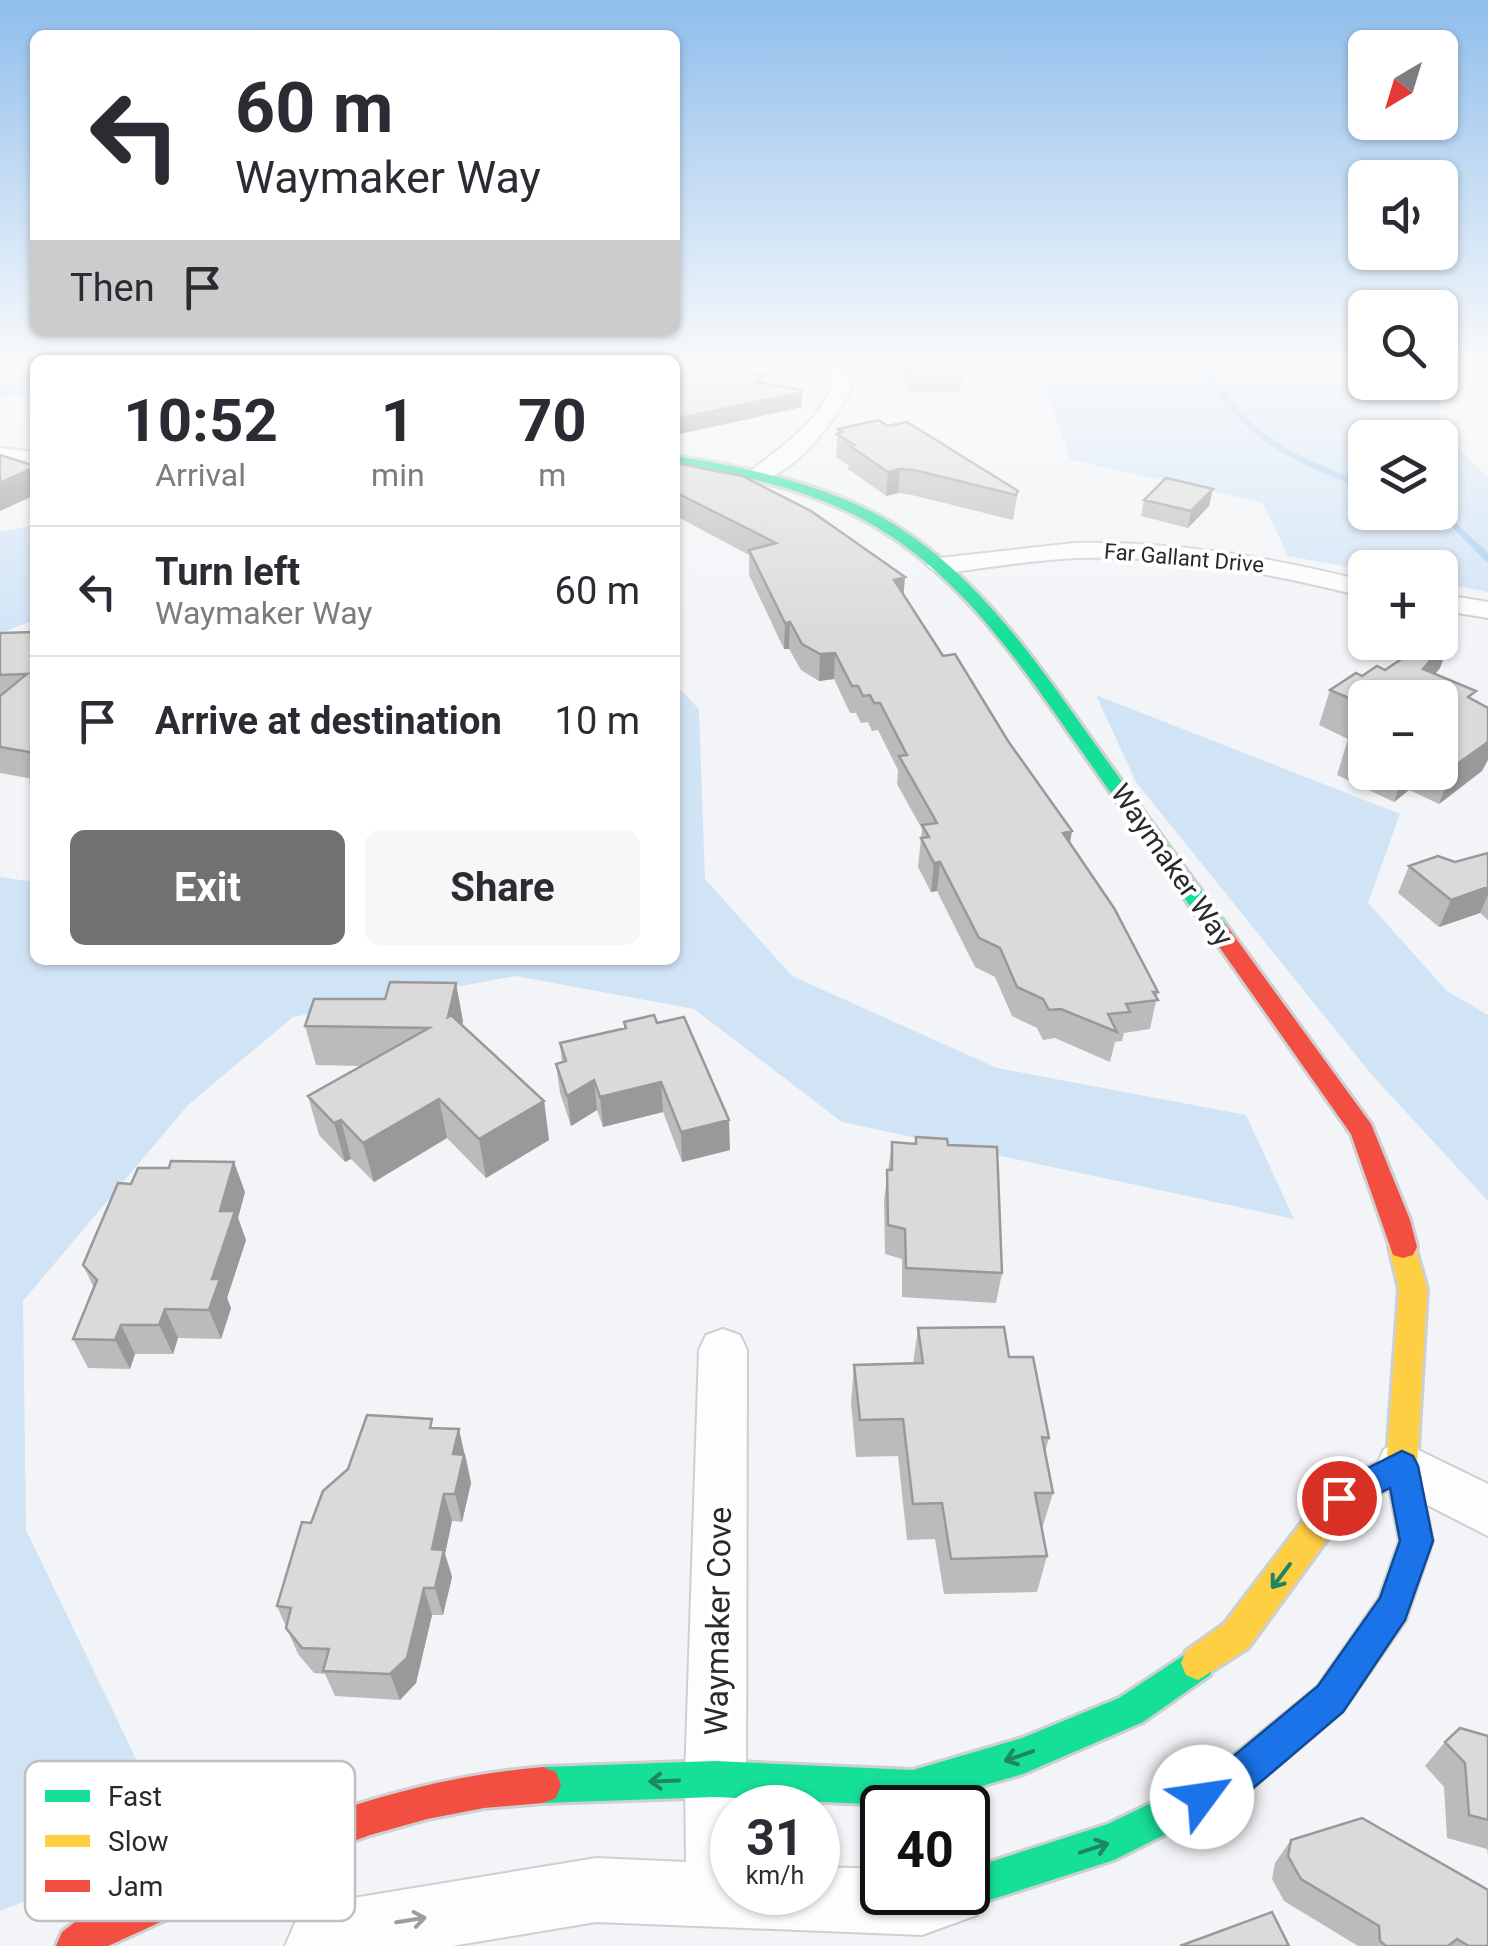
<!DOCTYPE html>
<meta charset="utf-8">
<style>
body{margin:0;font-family:Roboto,sans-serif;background:#f7f7f7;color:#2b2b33;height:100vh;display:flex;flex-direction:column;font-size:38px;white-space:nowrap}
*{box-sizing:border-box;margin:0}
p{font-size:32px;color:#7c7c81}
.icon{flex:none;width:55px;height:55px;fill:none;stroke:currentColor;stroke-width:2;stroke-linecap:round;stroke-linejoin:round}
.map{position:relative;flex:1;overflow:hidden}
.drawer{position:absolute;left:30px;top:355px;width:650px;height:610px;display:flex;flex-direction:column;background:#fff;border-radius:15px;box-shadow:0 2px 8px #0004}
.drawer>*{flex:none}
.hud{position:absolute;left:30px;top:30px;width:650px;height:305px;border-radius:15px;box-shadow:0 2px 8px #0004;background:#fff;color:#2b2b33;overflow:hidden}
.needle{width:65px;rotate:218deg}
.fabs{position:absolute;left:1348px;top:30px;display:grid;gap:20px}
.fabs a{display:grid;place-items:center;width:110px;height:110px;border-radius:15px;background:#fff;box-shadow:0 2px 8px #0004;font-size:50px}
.speed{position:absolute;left:710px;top:1785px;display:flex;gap:20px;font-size:50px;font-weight:700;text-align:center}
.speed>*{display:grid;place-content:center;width:130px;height:130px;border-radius:50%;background:#fff;box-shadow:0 2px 8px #0004;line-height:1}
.speed small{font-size:25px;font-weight:400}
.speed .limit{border:5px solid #111;border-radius:15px;background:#fff;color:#111}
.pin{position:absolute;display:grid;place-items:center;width:85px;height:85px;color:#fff;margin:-42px;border:5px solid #fff;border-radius:50%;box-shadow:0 2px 10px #0007}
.me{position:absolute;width:110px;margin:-55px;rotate:59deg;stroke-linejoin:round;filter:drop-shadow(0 0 8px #0008)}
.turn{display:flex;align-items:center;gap:35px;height:210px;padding:0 40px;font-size:45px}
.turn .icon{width:130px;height:130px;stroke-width:2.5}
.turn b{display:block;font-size:70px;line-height:85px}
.then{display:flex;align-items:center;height:95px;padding:0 40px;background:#0003;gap:20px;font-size:38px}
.eta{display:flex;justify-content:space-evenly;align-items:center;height:170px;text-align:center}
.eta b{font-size:60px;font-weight:700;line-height:70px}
.cta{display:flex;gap:20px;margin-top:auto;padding:20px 40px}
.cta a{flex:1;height:115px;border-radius:15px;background:#6f7172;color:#fff;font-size:40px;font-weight:700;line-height:115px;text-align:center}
.cta a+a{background:#f7f7f7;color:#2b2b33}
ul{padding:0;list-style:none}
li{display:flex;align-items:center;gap:30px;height:130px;padding:0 40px;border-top:2px solid #e1e1e2}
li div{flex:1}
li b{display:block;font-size:38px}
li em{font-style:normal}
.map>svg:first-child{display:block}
.green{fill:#d1e4f6;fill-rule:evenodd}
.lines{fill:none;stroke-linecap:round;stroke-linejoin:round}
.stream-far1{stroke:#aacef1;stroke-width:6}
.stream{stroke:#aacef1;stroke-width:8}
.street-casing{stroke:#cecfd1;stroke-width:4}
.fast-casing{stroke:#cecfd1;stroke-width:6}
.slow-casing{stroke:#cecfd1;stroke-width:6}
.jam-casing{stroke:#cecfd1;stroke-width:6}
.street{fill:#fdfdfe;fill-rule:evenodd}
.fast{fill:#16e098;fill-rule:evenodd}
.slow{fill:#ffcf43;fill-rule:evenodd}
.jam{fill:#f24e42;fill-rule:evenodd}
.wall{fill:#bbb;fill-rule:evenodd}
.shaded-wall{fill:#999}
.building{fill:#dadada;stroke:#999;stroke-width:2.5}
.oneway{stroke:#208562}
.oneway2{stroke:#9e9e9f}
.route{fill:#1a73e8;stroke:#114b97;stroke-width:2.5}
.labels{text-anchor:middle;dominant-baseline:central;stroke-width:8;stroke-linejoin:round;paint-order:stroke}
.far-street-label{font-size:22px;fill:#292a2b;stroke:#fff}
.street-label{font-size:28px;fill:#292a2b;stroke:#fff}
.near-street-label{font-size:32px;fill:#292a2b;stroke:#fff}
.key{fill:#fff;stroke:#bfbfbf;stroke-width:2.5}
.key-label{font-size:28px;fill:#292a2b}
</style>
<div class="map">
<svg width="1488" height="1946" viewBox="0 0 1488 1946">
<rect width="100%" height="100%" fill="#f2f4f7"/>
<path class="green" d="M0 364H35V393L0 397Z
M1037 364H1365V382H1440V364V431L1488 478V592L1440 583V568L1365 570 1288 556 1263 503 1071 460ZM1365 438H1440V512H1365Z
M35 525V620L0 633V532Z
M675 684 699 709 705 879 792 976 997 1068 1246 1115 1294 1219 842 1122 694 1009 516 976 293 1017 188 1105 23 1301 26 1530 176 1842 0 1911V877L35 882V960H675Z
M1096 695 1400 814 1368 903 1447 991 1488 1015V1201L1371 1074 1136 782Z"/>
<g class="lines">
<path class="stream-far1" d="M1196 364C1213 377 1222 396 1236 412 1270 449 1318 469 1365 486
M1440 511 1482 552"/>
<path class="stream" d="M1479 549 1488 558"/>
<defs>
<path id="street" d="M817 364H838L854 382C844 411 787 487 753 479L749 474 753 469C785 444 819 422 833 383Z
M0 448 35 452V466L0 462Z
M1074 543C1173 541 1269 557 1365 581V597C1270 573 1175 555 1077 558 1031 560 986 568 940 574L927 566 940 558Z
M1440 594 1488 602V618L1440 610Z
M723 1329 740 1335 747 1350 746 1808H732V1892H818V1867L882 1869V1892H968V1866L977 1869 986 1892 977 1915 922 1935 596 1922 452 1946H285L295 1923 347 1899 596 1858 686 1862 685 1779 699 1350 706 1335Z
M1402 1442 1488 1484V1536L1384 1483 1376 1466 1384 1449Z"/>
<path id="fast" d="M675 456C743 467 811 481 872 512 971 563 1034 659 1097 747 1140 807 1183 866 1227 926L1230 931 1227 936H1211C1169 876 1127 816 1085 756 1023 668 961 572 864 520 805 488 740 475 675 464Z
M1198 1646 1210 1651 1215 1663 1210 1675 1143 1722 1023 1774 913 1806 715 1797 543 1803 530 1798 525 1785 530 1772 543 1767 715 1761 913 1770 1022 1738 1119 1698Z
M1229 1765 1242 1770 1247 1783 1242 1796 1114 1860 968 1907 954 1902 951 1892H968V1869L1108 1824Z"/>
<path id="slow" d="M1403 1236 1413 1239 1427 1289 1417 1466 1432 1541 1405 1620 1342 1711 1242 1796 1229 1801 1216 1796 1211 1783 1216 1770 1318 1687 1380 1598 1400 1541 1390 1488 1350 1508 1248 1648 1198 1680 1186 1675 1181 1663 1186 1651 1224 1624 1328 1488 1387 1458 1399 1289 1389 1247 1393 1239Z"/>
<path id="jam" d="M1219 924 1227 926 1371 1124 1410 1220 1417 1247 1413 1255 1403 1258 1393 1255 1351 1134 1208 931Z
M543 1767 556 1772 561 1785 556 1798 543 1803 484 1808 427 1819 370 1835 268 1873 108 1946H56L62 1932 83 1916C237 1848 373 1781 543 1767Z"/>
</defs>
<use href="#street" class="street-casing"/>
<use href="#fast" class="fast-casing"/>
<use href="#slow" class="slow-casing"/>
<use href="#jam" class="jam-casing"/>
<use href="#street" class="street"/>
<use href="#fast" class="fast"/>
<use href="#slow" class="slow"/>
<use href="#jam" class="jam"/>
</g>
<path class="wall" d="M675 364H745L735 370 765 384 802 407 675 435V382L692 368Z
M893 364H953L962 376 960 391 911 392Z
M887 426 1018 491 1013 520 912 495 898 493 886 496 848 469 849 466 836 457 838 429Z
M675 463 904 596 1070 843 1158 992 1150 1029 1124 1033 1122 1041 1115 1042 1110 1062 1055 1038 1043 1040 1037 1028 1012 1016 995 977 975 967 937 891 931 892 918 867 922 829 897 784 898 770 878 730 872 731 868 722 861 723 856 713H850L834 679 819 681 801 670 789 649H784L749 575V555L676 516 675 517Z
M1144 500 1209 506 1188 528 1141 516Z
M35 632V796L29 781 33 779 0 773V633Z
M1440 668 1435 674 1473 700 1486 761 1482 771 1439 804 1409 790 1394 802 1337 775 1348 739 1319 725 1330 690 1362 676 1385 670ZM1365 698H1440V772H1365Z
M1488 853V920L1480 913 1439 927 1398 893 1409 866 1455 862Z
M463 1021 462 1025 544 1101 549 1140 486 1178 447 1138 374 1182 351 1159 345 1162 319 1135 308 1096 362 1066 316 1065 305 1026Z
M624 1022 657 1023 730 1150 682 1162 663 1112 603 1127 597 1110 571 1126 560 1093 556 1064 562 1062 560 1043 624 1028Z
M892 1142 948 1145 1002 1273 996 1303 902 1297V1259L885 1254 884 1200Z
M245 1192 238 1218 246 1240 227 1298 231 1308 221 1339 178 1338 173 1354H135L130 1369 88 1368 73 1339 94 1288 83 1265Z
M918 1328 1009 1357 1049 1438 1045 1452 1053 1493 1042 1529 1047 1556 1037 1592 944 1594 935 1539 907 1540 898 1456 856 1457 851 1403 854 1365 913 1364Z
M434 1428 466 1457 471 1483 462 1522 452 1521 445 1554 452 1577 443 1615H432L416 1683 400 1700 335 1696 325 1674 314 1673 298 1654 277 1606 311 1523Z
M1488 1736V1855L1487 1849 1447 1838 1444 1787 1425 1766 1445 1742Z
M1291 1840 1488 1946H1358L1284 1901 1272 1879 1275 1863Z"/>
<path class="shaded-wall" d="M726 364H745L726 375Z
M802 392V407L675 435V419Z
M35 467V495L0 511V483Z
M900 469 898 493 886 496 888 472Z
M1213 489 1209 506 1188 528 1191 511Z
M905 577 903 603 894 580Z
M790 622 789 649H784L785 623Z
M1453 634 1440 668 1416 698 1423 669Z
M835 653 834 679 819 681 820 654Z
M1488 740V760L1482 771 1439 804 1453 767Z
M1404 772H1416L1409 790 1394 802Z
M1072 831 1067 860 1063 833Z
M940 862 937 891 931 892 934 863Z
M1488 887V895L1480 913 1439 927 1451 900Z
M456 983 463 1021 456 1056 448 1017Z
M594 1080 597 1110 571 1126 567 1096Z
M661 1082 663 1112 603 1127 600 1097Z
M439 1099 447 1138 374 1182 363 1143Z
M544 1101 549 1140 486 1178 479 1139Z
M341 1120 351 1159 345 1162 334 1123Z
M729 1120 730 1150 682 1162 681 1132Z
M234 1162 245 1192 238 1218 246 1240 227 1298 231 1308 221 1339 209 1310 220 1211Z
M165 1309 178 1338 173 1354 159 1325Z
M121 1325 135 1354 130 1369 115 1340Z
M459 1429 471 1483 462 1522 455 1494 453 1454Z
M444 1494 452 1521 445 1554 452 1577 443 1615 435 1588 432 1549Z
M424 1588 432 1615 416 1683 400 1700 390 1674Z"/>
<path class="building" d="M698 364 765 375 756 382 802 390V392L675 419V382Z
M903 364H953L962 376 913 377Z
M879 420 887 426 907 422 1018 491 1016 495 914 470 900 469 888 472 850 446 854 445 837 434 842 432 838 429Z
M0 455 35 466V467L0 483Z
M675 463 742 476 811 511 905 577 894 580 943 656 955 654 1008 741 1072 831 1063 833 1114 908 1158 992H1153L1158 1000 1126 1004 1130 1012 1108 1014 1117 1032 1061 1009 1049 1010 1043 999 1017 987 1000 948 979 938 940 862 934 863 921 838 929 837 922 825 937 823 899 756 907 755 880 703H874L870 695 863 696 858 686H852L835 653 820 654 802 644 790 622 785 623 749 550 776 543 675 492Z
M1166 478 1213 489 1191 511 1144 500Z
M1448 629 1453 634 1423 669 1476 691 1468 697 1488 708V742L1453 767 1440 761V698H1365V705L1330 690 1356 673 1362 676 1377 666 1385 670 1427 642H1440V634Z
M35 632V753L0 747V696L27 674 0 675V633Z
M1365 728V746L1349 738Z
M1488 853V887L1451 900 1409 866 1438 856 1455 862Z
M390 982 456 983 448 1017 451 1015 544 1101 479 1139 439 1099 363 1143 341 1120 334 1123 308 1096 429 1028 305 1026 314 999H385Z
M654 1015 657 1023 684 1017 729 1120 681 1132 661 1082 600 1097 594 1080 567 1096 556 1064 566 1061 560 1043 626 1028 624 1022Z
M916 1137 947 1139 948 1145 997 1147 1002 1273 906 1268 905 1229 888 1225 887 1170H892V1142L916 1144Z
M171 1161 234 1162 220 1211H235L212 1279H220L209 1310 165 1309 159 1325H121L115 1340 73 1339 97 1280 83 1265 118 1183 131 1184 138 1168H169Z
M1004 1327 1009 1357H1033L1049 1438 1042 1437 1053 1493H1035L1047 1556 951 1559 942 1503 913 1504 903 1419 860 1420 854 1365 923 1363 918 1328Z
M367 1415 432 1419 430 1428 459 1429 453 1454 464 1455 455 1494H444L432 1549 444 1550 435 1588H424L407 1658 390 1674 323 1671 329 1649 302 1648 286 1628 291 1608 277 1606 302 1522 311 1523 323 1491 348 1469Z
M1460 1728 1488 1736V1820L1469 1815 1465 1763 1445 1742Z
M1362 1818 1488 1890V1946H1469L1457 1939 1448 1946H1386L1380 1941 1379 1926 1301 1879 1288 1856 1291 1840Z
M1272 1912 1289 1946H1180Z"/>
<defs><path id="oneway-shaft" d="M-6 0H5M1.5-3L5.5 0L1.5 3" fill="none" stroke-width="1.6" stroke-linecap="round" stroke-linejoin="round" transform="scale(2.5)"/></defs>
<g class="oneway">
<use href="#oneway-shaft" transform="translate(1281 1576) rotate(127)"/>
<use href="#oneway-shaft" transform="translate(1019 1756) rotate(161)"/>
<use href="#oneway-shaft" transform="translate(664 1781) rotate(178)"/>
<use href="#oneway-shaft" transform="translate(1094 1848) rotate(-18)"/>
</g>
<use class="oneway2" href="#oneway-shaft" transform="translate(411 1920) rotate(-9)"/>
<linearGradient id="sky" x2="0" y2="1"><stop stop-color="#8fbeec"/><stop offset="0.57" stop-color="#f9fafb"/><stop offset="1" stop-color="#f9fafb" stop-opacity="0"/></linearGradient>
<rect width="1488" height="636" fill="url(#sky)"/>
<path class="route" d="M1402 1451 1413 1456 1418 1466 1433 1541 1405 1620 1343 1712 1245 1795 1202 1815 1189 1810 1183 1797 1189 1784 1218 1769 1318 1686 1380 1598 1400 1541 1390 1488 1339 1513 1328 1509 1323 1498 1328 1488Z"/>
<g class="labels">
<g class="far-street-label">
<text transform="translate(1184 558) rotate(5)">Far Gallant Drive</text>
</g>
<g class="street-label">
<text transform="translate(1172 865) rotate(55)">Waymaker Way</text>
</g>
<g class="near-street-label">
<text transform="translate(718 1621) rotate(-89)">Waymaker Cove</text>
</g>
</g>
<rect x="25" y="1761" width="330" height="160" rx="15" class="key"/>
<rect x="45" y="1790" width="45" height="12" fill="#16e098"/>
<rect x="45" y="1835" width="45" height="12" fill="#ffcf43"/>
<rect x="45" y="1880" width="45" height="12" fill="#f24e42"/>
<g class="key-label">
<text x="108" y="1806">Fast</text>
<text x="108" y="1851">Slow</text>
<text x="108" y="1896">Jam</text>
</g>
</svg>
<div class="fabs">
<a><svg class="needle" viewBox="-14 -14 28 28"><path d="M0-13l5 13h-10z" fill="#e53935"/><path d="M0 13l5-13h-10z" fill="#7c7c81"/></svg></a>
<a><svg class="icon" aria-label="sound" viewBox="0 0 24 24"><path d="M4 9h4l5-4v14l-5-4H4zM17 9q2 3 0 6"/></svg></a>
<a><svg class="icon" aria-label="search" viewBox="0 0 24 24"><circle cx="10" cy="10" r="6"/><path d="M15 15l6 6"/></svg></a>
<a><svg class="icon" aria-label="layers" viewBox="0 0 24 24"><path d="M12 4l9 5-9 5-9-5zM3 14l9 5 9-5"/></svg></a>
<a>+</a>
<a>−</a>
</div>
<div class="speed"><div>31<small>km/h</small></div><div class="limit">40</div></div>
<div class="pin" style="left:1339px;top:1498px;background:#d93025"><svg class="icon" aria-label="arrive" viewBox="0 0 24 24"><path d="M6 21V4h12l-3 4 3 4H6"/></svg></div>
<svg class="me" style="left:1202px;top:1797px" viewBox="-20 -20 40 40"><circle r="19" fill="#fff"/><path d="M0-13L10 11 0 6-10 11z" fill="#1a73e8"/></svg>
<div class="hud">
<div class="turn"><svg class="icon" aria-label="left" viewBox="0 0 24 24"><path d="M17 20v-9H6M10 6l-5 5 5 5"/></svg><div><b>60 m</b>Waymaker Way</div></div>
<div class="then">Then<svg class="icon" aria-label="arrive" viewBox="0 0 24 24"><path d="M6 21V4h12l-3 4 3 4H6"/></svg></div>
</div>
<section class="drawer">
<div class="eta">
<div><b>10:52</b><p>Arrival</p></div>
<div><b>1</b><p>min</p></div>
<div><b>70</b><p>m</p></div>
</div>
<ul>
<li><svg class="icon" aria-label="left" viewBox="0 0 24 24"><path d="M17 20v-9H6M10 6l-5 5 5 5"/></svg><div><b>Turn left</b><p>Waymaker Way</p></div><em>60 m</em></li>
<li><svg class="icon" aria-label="arrive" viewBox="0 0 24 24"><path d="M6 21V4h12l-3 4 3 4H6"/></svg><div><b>Arrive at destination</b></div><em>10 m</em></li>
</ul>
<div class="cta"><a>Exit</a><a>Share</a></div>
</section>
</div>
